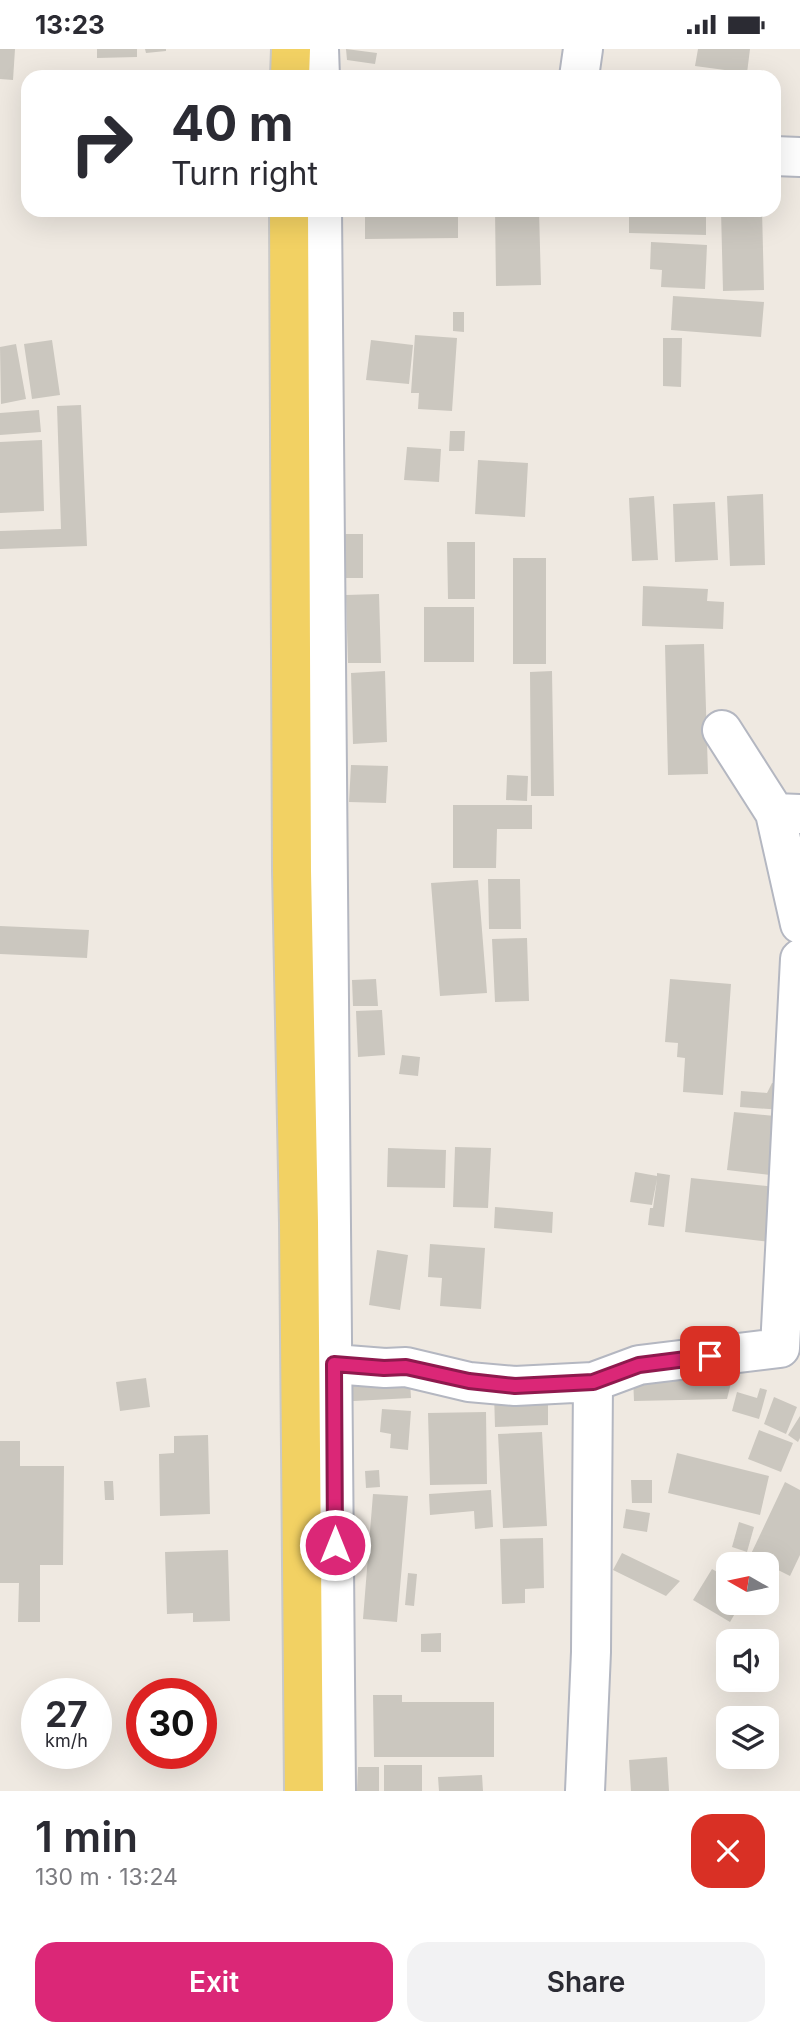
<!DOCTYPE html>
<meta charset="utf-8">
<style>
body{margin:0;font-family:Inter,sans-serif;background:#f2f2f3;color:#2b2b33;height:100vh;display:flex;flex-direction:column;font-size:26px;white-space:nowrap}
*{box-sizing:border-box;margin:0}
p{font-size:23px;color:#7c7c81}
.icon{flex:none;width:38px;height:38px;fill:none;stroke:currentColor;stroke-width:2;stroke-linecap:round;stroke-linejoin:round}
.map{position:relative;height:1742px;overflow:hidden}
.panel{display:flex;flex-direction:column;background:#fff;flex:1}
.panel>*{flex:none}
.hud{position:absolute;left:21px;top:21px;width:760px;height:147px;border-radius:21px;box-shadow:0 7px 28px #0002;background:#fff;color:#2b2b33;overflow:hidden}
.needle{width:46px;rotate:279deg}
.tools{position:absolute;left:716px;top:1503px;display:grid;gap:14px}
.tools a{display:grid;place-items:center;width:63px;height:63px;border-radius:14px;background:#fff;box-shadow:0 7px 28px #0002;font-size:35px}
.speed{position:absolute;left:21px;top:1629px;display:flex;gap:14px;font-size:35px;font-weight:700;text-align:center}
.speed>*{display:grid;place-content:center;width:91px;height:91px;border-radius:50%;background:#fff;box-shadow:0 7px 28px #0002;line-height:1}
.speed small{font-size:18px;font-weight:400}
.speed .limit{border:10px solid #d22;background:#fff;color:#111}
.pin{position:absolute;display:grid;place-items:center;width:60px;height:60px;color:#fff;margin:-30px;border-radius:14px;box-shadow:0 4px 10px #0006}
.me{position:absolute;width:77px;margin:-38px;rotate:0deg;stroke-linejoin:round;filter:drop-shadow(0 0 5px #0008)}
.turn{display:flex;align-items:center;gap:24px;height:147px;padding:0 35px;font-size:32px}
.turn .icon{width:91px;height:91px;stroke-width:2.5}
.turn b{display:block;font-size:49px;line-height:60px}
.round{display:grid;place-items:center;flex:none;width:74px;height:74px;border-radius:21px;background:#f2f2f3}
.summary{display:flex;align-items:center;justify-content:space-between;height:119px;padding:0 35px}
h1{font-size:42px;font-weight:600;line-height:52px}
.action{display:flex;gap:14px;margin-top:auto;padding:14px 35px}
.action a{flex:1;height:80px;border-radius:21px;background:#db2777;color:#fff;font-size:28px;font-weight:600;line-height:80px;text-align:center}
.action a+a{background:#f2f2f3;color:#2b2b33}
.status{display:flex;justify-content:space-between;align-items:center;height:49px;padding:0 35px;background:#fff;direction:ltr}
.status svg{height:19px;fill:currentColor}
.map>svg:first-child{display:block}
.building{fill:#cbc7bf}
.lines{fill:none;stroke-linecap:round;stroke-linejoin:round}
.minor-casing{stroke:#b4b7c1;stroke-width:42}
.major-casing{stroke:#c9c9c9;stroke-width:42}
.minor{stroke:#fff;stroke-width:38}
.major{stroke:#f2d163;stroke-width:38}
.route-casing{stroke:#8e194d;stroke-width:18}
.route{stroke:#db2777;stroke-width:12}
</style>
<div class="status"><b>13:23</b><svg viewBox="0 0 49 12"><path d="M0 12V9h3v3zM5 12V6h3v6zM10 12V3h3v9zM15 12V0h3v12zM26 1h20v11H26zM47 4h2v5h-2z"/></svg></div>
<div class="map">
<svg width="800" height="1742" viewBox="0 0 800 1742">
<rect width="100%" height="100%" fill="#efe9e1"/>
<path class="building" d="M0 0H15L13 31 0 30Z
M97 0H137V8L97 9Z
M145 0H166V2L146 4Z
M346 0 377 4 375 15 347 11Z
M698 0H750L747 24 695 17Z
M541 23 555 25 554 28H540Z
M365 161H458V189L365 190Z
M495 161H539L541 236 496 237Z
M629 161H706V186L629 184Z
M721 161H762L764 241 723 242Z
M651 193 707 196 705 240 661 238 662 221 650 220Z
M673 247 764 253 761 288 671 281Z
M453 263H464V283L453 282Z
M415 286 457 289 452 362 418 360 419 344H411Z
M663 289H682L681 338 663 337Z
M52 291 60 346 32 350 24 295Z
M371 291 413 296 409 335 366 331Z
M16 295 26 350 1 355 0 298Z
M81 356 87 497 0 500V482L61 480 57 357Z
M39 361 41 383 0 386V364Z
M450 382H465L464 402H449Z
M42 391 44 462 0 464V393Z
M407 398 441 400 439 433 404 431Z
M478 411 528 414 525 468 475 465Z
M763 445 765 516 730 517 727 447Z
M654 447 658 511 632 512 629 449Z
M715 453 718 511 675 513 673 455Z
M335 485H363V529H335Z
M447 493H475V550H448Z
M513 509H546V615H513Z
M643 537 708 540 707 552 724 553 723 580 642 577Z
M379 545 381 614H348L346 546Z
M424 558H474V613H424Z
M704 595 708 725 668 726 665 596Z
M385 622 387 693 353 695 351 624Z
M552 622 554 747H531L530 623Z
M351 716 388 717 386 754 349 753Z
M507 726 528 727 527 752 506 751Z
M453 756H532V780H497L496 819H453Z
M488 830H520L521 880H489Z
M478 831 487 944 440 947 431 834Z
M0 877 89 881 87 909 0 905Z
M527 889 529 952 495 953 492 890Z
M376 930 378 957H353L352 931Z
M670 930 731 935 723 1046 683 1043 685 1009 677 1008 678 994 665 993Z
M382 961 385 1006 358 1008 356 962Z
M402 1006 420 1008 418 1027 399 1025Z
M772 1034 786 1035 783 1061 740 1058 741 1042 767 1044Z
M734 1063 785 1068 778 1127 727 1121Z
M455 1098 491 1099 488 1159 453 1158Z
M388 1099 446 1101 445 1139 387 1138Z
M635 1123 657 1127V1124L670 1126 664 1178 648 1176 650 1159H653L657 1130 652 1156 630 1153Z
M691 1129 776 1138 771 1193 685 1183Z
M495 1158 553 1163 552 1184 494 1179Z
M430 1195 485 1199 481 1260 440 1257 442 1229 428 1228Z
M377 1201 408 1206 400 1261 369 1256Z
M733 1326 727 1350 634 1352 633 1328Z
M146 1329 150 1358 120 1362 116 1333Z
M410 1332 411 1349 335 1353 334 1336Z
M760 1339 767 1341 759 1370 732 1362 737 1343 757 1349Z
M548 1343V1376L495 1378 494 1344Z
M774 1348 797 1358 786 1385 764 1375Z
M382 1360 411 1362 408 1401 390 1399 391 1385 380 1383Z
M486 1363 487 1435 430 1436 428 1364Z
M800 1367V1389L798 1393 788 1386Z
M759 1381 793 1394 781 1423 748 1410Z
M542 1383 547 1477 503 1479 498 1385Z
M208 1386 210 1465 160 1467 159 1405 174 1404V1387Z
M0 1392H20V1417H64L63 1516H40V1573H18L19 1534H0Z
M677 1404 769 1427 760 1466 668 1444Z
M379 1421 380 1438 366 1439 365 1422Z
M631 1431H652V1454H632Z
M104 1432H113L114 1451H105Z
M785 1433 800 1441V1506L790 1527 750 1507Z
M491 1441 493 1478 475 1480 474 1462 430 1466 429 1445Z
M373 1445 408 1447 397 1573 363 1570Z
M626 1460 650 1464 647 1483 623 1479Z
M739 1473 754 1478 747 1503 732 1498Z
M543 1489 544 1539 525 1540V1554L502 1555 500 1490Z
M228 1501 230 1572 193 1573V1564L167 1565 165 1503Z
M622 1504 680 1532 666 1547 613 1521Z
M712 1520 728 1529V1554H741L730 1573 693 1551Z
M408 1524 417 1525 414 1557 405 1556Z
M441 1584V1603H421V1585Z
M373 1646H402V1653H494V1708H374Z
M667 1708 669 1742H631L629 1711Z
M384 1716H422V1742H384Z
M358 1718H379V1742H357Z
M482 1726 483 1742H439L438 1728Z"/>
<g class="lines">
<defs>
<path id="minor" d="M319 0 320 28
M579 28 583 0
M774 107 800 108
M322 161 336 1742
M722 681 775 764 800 765
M775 764 800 875
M334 1315 385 1319 406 1318 469 1333 515 1337 593 1333 639 1316 780 1299 800 910
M585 1742 591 1603 593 1333"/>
<path id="major" d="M290 28 291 0
M289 161 292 822 299 1174 304 1742"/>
</defs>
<use href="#minor" class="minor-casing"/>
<use href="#major" class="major-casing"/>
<use href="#minor" class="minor"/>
<use href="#major" class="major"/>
</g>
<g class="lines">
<defs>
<path id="route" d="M335 1496 334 1315 384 1319 406 1318 469 1332 515 1337 593 1333 639 1316 710 1307"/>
</defs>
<use href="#route" class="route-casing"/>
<use href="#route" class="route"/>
</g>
</svg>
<div class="tools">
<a><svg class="needle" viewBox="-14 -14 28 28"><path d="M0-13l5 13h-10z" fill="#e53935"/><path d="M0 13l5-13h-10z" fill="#7c7c81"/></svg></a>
<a><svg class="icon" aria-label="sound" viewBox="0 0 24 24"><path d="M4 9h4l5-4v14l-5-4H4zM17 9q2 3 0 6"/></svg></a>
<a><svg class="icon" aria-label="layers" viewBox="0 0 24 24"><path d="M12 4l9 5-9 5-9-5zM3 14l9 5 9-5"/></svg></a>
</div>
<div class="speed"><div>27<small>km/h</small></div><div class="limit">30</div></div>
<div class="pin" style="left:710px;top:1307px;background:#d93025"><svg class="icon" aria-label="arrive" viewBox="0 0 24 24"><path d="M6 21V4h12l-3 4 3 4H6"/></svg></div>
<svg class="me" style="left:335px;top:1496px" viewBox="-20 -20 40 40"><circle r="17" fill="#db2777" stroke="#fff" stroke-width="3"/><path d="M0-11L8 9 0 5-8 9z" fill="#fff"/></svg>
<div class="hud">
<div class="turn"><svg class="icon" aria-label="right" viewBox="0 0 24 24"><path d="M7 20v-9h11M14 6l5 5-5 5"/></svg><div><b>40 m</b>Turn right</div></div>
</div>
</div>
<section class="panel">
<div class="summary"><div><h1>1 min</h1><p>130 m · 13:24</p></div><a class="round" style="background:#d93025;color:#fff"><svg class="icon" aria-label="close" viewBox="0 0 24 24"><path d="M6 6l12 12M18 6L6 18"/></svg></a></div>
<div class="action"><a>Exit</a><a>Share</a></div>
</section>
